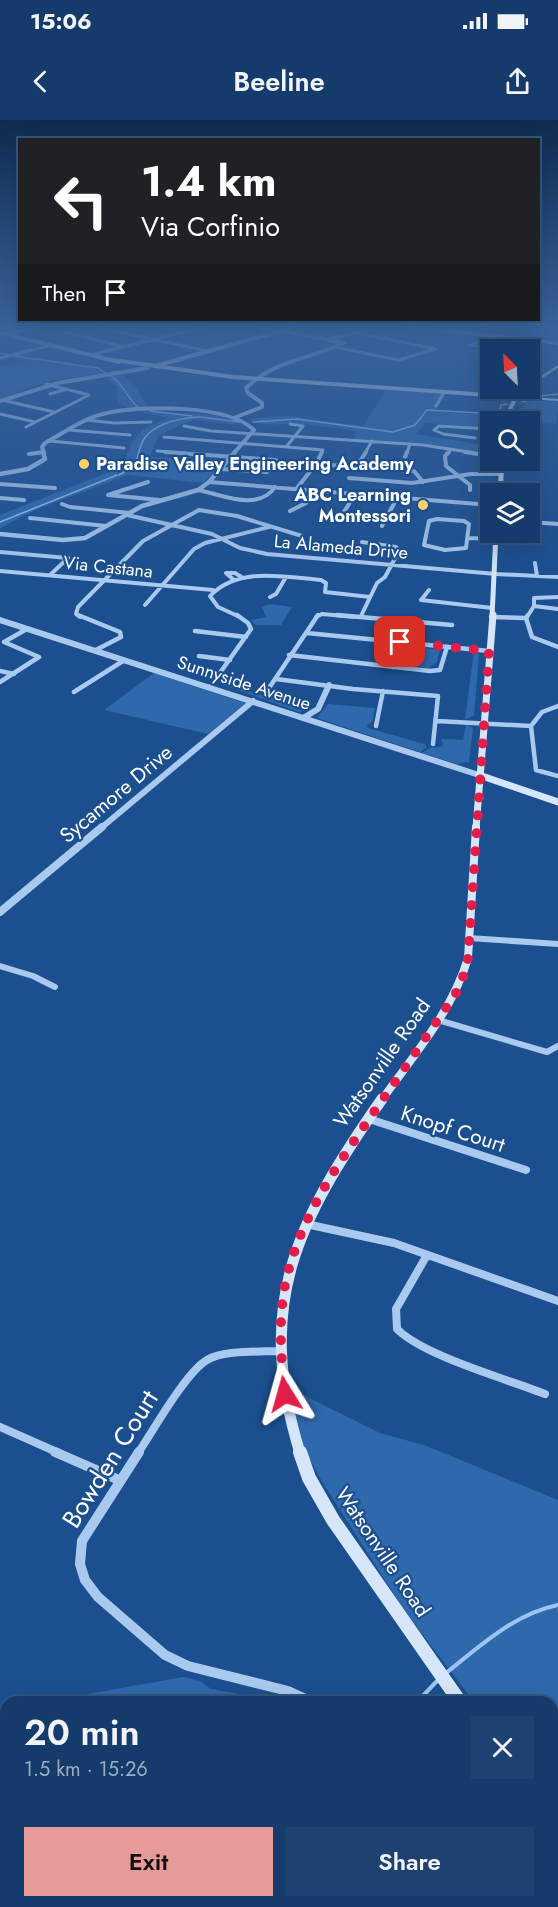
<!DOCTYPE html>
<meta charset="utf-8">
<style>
body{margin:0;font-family:Jost,sans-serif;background:#1d4271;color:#f1f3f6;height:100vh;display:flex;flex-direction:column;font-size:22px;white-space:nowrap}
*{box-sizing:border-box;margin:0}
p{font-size:20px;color:#9dadc1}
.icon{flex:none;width:33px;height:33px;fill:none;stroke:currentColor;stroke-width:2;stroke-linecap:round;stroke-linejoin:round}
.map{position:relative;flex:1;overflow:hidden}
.drawer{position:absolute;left:0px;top:1576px;width:558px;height:212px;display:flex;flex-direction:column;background:#143b6b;border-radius:18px 18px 0 0;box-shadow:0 6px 24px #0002,0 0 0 2px #33557e}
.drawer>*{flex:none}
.hud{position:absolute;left:18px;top:18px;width:522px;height:183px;border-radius:0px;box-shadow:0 6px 24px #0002,0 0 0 2px #33557e;background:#202124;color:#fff;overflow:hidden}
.needle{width:39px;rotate:336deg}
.buttons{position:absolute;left:480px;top:219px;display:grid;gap:12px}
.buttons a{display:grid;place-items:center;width:60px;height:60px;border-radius:0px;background:#143b6b;box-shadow:0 6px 24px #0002,0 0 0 2px #33557e;font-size:30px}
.pin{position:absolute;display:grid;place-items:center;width:51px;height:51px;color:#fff;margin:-26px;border-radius:12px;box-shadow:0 3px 9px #0006}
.me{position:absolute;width:66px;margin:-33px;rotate:352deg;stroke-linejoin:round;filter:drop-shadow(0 0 4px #0008)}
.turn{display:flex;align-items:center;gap:21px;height:126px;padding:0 24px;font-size:27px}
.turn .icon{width:78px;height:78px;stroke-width:2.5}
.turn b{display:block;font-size:42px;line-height:51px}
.then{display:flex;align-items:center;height:57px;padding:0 24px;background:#0003;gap:12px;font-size:22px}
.round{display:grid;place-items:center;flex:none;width:63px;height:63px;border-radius:0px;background:#1d4271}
.head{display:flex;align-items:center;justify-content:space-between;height:102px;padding:0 24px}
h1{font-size:36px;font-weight:600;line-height:45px}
.cta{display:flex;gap:12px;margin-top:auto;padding:12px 24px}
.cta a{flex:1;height:69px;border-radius:0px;background:#e69b98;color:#111;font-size:24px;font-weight:600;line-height:69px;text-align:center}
.cta a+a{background:#1d4271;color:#f1f3f6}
.status{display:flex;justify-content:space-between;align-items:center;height:42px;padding:0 30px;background:#143b6b;direction:ltr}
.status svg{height:16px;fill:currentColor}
header{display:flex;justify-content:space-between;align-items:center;height:78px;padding:0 24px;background:#143b6b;font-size:27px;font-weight:600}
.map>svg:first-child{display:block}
.green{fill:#2e69ad}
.water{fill:#3c6290;stroke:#9cc4f0;stroke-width:1.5}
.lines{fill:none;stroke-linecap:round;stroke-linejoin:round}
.stream-far1{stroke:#9cc4f0;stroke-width:1.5}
.stream{stroke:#9cc4f0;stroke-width:4}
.minor-far5{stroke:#a9c9ee;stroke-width:3}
.minor-far4{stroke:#a9c9ee;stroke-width:4}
.minor-far3{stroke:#a9c9ee;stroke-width:4.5}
.minor-far2{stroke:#a9c9ee;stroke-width:6}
.minor-far1{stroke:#a9c9ee;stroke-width:8}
.minor{stroke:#a9c9ee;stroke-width:10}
.tertiary-far3{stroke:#a9c9ee;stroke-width:4}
.tertiary-far2{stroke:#a9c9ee;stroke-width:4.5}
.tertiary-far1{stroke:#a9c9ee;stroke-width:6}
.tertiary{stroke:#a9c9ee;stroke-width:8}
.secondary-far5{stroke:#d6e6fa;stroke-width:4}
.secondary-far4{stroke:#d6e6fa;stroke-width:5}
.secondary-far3{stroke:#d6e6fa;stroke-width:7}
.secondary-far2{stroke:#d6e6fa;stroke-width:8}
.secondary-far1{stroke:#d6e6fa;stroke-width:11}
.secondary{stroke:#d6e6fa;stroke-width:14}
.primary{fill:#f0f6ff;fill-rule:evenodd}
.rail{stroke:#fff;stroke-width:1.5;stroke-dasharray:4.5 2;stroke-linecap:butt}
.route{stroke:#e11d48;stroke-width:10;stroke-dasharray:0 18}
.poi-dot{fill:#ffd166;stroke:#1b4f8f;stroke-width:2}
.labels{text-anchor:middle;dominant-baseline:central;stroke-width:4.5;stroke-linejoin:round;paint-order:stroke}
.far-poi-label{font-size:18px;font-weight:bold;fill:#fff;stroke:#1b4f8f;text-anchor:start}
.far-street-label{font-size:18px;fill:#fff;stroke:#1b4f8f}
.street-label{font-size:21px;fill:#fff;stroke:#1b4f8f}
.near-street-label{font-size:26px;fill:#fff;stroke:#1b4f8f}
</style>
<div class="status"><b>15:06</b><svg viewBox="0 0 49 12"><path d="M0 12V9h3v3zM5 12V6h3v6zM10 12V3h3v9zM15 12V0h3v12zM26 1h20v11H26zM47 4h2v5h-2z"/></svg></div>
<header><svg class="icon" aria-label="back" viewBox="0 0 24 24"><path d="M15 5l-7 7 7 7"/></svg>Beeline<svg class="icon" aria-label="share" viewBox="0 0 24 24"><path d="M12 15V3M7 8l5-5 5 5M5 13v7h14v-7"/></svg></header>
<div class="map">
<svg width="558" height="1787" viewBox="0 0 558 1787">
<rect width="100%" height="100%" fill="#1b4f8f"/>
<path class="green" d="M549 207 558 212V221L515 217Z
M27 232 41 238 112 252 51 261 0 278V247L23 241 9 236Z
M122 254 137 268 148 288 130 289 118 282 116 266 104 257Z
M386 270 447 274 429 299 435 291 500 296 499 301 490 302V307L425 303 416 314 490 326V335L428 325 354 319 356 311C339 309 321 306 304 304 285 302 265 309 249 299L287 296 363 306Z
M530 280 558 282 556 304 516 301 525 281Z
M137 291 214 295 247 306 194 300 181 304 158 316 150 337 224 342 203 363 128 355 37 389 0 408V395L122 347C135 314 135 310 169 298Z
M270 484 292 487 281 505H256L251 500 266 497 262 487Z
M407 525 440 530 437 542 428 548 400 544 401 541 412 538 408 533 400 532Z
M474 531 479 534 474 596 465 599Z
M154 553 245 583 208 614 104 590Z
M221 564 313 589 299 592Z
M328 584 375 588 372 602 367 605 368 608 424 624 427 627 420 632 317 598Z
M466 604 473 608 469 642 457 644 422 633 429 628 441 627 443 624 441 619 463 620Z
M289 1268 380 1313 424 1325 558 1380V1695L552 1687V1582H474L404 1490 321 1360 304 1328Z
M183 1557 200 1561 211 1569 284 1582H44Z
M6 1602V1717L0 1720V1606Z"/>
<path class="water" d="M491 218 517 221 519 222 496 229 469 225Z"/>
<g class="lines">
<path class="stream-far1" d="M0 233 9 235
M14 236 98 248 105 253
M111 256C124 264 127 279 139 288
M541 276 558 274
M522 282 529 280
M150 291 192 296
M201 297 240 302
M253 302 297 299 393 312 415 305 427 290 499 294 501 285 507 284
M119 355 135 346C138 337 139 327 144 319 156 302 181 298 200 297
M0 402 117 355"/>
<path class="stream" d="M446 1553C480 1526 514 1494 558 1485
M417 1582 437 1561
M0 1655 6 1656"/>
<path class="minor-far5" d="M91 206 207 231
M408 206 558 223
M64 212 121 226
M7 214 44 206
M331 218 357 213 436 229 398 240 335 227
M91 235 207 206
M0 238 52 225
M46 264 89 275
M50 274 67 269
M2 280 54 292
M436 286 444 272
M0 294 35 302
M87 300 114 303 151 302
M184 306 211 311 423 325 475 333
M26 307 89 275
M69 310 130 315
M164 317 323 330 321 333
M475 318 443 314 434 310 439 306 490 309
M50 321 124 328
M286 327 303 306 290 304
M157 331 185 333
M36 333 44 332
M365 333 372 321
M407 333 410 324
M447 333 451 329"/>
<path class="minor-far4" d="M165 332 276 340
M449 332 445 336 446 346 470 365V370
M465 332 490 336 488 344
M29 334 44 332
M405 337 407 332
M316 344 414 351 423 362
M357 346 366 332
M221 349 267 352
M349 358 412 363 471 354H501
M148 362 108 375 160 380
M209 362 490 385
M0 364 55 368
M297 368 316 344 322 332
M198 370C223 375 258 392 275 367
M0 378 24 380
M62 384 70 387 130 393
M290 391 306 383 315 370
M127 395 212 414 240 428 267 434 496 454 558 457
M30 398 106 406
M437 399 464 401 469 404 466 428 445 430 424 425 429 401Z
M333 400 340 398 356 373
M530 402 558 404
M382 406 397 378
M467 418 496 419
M0 432 68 438 50 455
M535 443 537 456
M0 451 213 470
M234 460 226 453H235L243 458
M429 470 421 480 492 488
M270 477 276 474 286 457
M145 485 194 429 205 423 269 407
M534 486 558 489
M361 496 377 463 385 457 399 431 396 427 362 422
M80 497 76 494 78 487 143 421 199 390 237 396 302 416
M240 497 218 487 210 476C238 446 285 457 321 460L326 463 325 472 370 477
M316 497 322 494 355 497
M527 497 534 486V478L558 477"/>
<path class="minor-far3" d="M78 495 120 512 121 517 94 531
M337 495 452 505
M528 495 526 498 532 517 558 527
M491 497 526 498
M195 511 246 517
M307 513 489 531
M289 535 430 551 440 550 447 527
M199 536 230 540
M393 547 401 537
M0 551 14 554
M276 559 353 569 438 576 433 624
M0 562 39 537 4 522 27 509
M210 567 251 509 248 503 237 495
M267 571 318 495
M74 572 123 541
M437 601 531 606 542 592 558 586
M376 606 383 571
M531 606 536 650 558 656"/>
<path class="minor-far2" d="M469 818 558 824
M0 846 33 856 55 867
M438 900 547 932 558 926"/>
<path class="minor-far1" d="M369 999 526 1050
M306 1104 394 1123 558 1181
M427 1135 396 1189 397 1209C424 1236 507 1259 545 1274
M0 1307 59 1333
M138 1333C153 1311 186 1252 207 1240 223 1230 260 1232 280 1231"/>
<path class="minor" d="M55 1332 119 1360
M139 1332 82 1421 80 1444 85 1460 98 1477 165 1535 188 1546 288 1571 312 1582
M552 1735 558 1742"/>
<path class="tertiary-far3" d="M0 281 58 263 147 248
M236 297 262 287V283L248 273 246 268C273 241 310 239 344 223L258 206
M44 333 42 327 45 323C64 313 82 299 103 294 138 285 228 284 254 310L234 333"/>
<path class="tertiary-far2" d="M0 354 28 349 45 339 43 332
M0 414 63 420 85 418 142 386 198 370 209 362 235 332"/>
<path class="tertiary-far1" d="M0 500 479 655
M303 598 318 589 329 565
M101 708 253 581"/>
<path class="tertiary" d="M0 792 102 707"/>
<path class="secondary-far5" d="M0 213 119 242
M114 240 233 257 516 277 504 302
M155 246 299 206"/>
<path class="secondary-far4" d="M500 374 502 340
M492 497 496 412"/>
<path class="secondary-far3" d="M479 655 558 682
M476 708 493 495"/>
<path class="secondary-far2" d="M381 981C413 936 452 892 468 838L476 707"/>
<path class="secondary-far1" d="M300 1333C254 1183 297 1101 382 979"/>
<path class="secondary" d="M300 1332 309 1358 333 1400 460 1582
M552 1717 558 1727"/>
<path class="primary" d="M553 206H558V208Z
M558 245V248L530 266V263Z
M518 268H523L519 276 558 279V281L514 278Z"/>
<path class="rail" d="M393 206 558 224"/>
</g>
<linearGradient id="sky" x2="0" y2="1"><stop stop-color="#0f2b4f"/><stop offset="0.45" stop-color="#39639b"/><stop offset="1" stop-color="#39639b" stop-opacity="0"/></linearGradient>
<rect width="558" height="456" fill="url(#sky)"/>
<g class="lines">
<path class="route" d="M285 1274C281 1238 278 1202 285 1165 299 1097 340 1041 379 985 405 948 431 910 456 873L463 857 468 838 489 531 400 522"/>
</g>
<g class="poi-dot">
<circle cx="84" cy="344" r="6"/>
<circle cx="423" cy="385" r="6"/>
</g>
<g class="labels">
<g class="far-poi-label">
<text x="96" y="344">Paradise Valley Engineering Academy</text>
<text x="411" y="375" text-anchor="end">ABC Learning<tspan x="411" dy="21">Montessori</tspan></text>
</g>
<g class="far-street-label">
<text transform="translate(341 427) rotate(5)">La Alameda Drive</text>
<text transform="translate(108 447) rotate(6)">Via Castana</text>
<text transform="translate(244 563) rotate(18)">Sunnyside Avenue</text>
</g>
<g class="street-label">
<text transform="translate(116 674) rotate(-40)">Sycamore Drive</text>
<text transform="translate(382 943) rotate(-55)">Watsonville Road</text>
<text transform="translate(453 1009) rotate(18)">Knopf Court</text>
<text transform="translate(383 1432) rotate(56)">Watsonville Road</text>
</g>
<g class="near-street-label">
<text transform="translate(110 1339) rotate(-58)">Bowden Court</text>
</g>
</g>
</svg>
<div class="buttons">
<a><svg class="needle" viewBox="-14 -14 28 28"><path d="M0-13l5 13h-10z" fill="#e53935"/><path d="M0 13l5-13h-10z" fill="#9dadc1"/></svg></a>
<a><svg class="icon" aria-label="search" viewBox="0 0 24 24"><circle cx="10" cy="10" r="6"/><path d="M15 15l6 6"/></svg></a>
<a><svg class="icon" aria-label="layers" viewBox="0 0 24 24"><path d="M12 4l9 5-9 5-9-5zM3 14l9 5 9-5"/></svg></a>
</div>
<div class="pin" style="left:400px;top:522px;background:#d93025"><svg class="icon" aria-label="arrive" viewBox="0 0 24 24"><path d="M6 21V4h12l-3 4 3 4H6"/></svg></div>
<svg class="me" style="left:285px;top:1274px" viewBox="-20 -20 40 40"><path d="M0-17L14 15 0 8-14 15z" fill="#e11d48" stroke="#fff" stroke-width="4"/></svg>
<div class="hud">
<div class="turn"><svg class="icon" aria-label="left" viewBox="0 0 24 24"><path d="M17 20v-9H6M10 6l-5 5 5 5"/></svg><div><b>1.4 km</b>Via Corfinio</div></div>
<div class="then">Then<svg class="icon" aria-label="arrive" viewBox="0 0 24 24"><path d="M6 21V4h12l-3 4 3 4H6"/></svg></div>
</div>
<section class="drawer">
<div class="head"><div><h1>20 min</h1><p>1.5 km · 15:26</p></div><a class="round"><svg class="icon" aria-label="close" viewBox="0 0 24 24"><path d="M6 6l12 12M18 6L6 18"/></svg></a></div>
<div class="cta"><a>Exit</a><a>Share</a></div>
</section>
</div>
